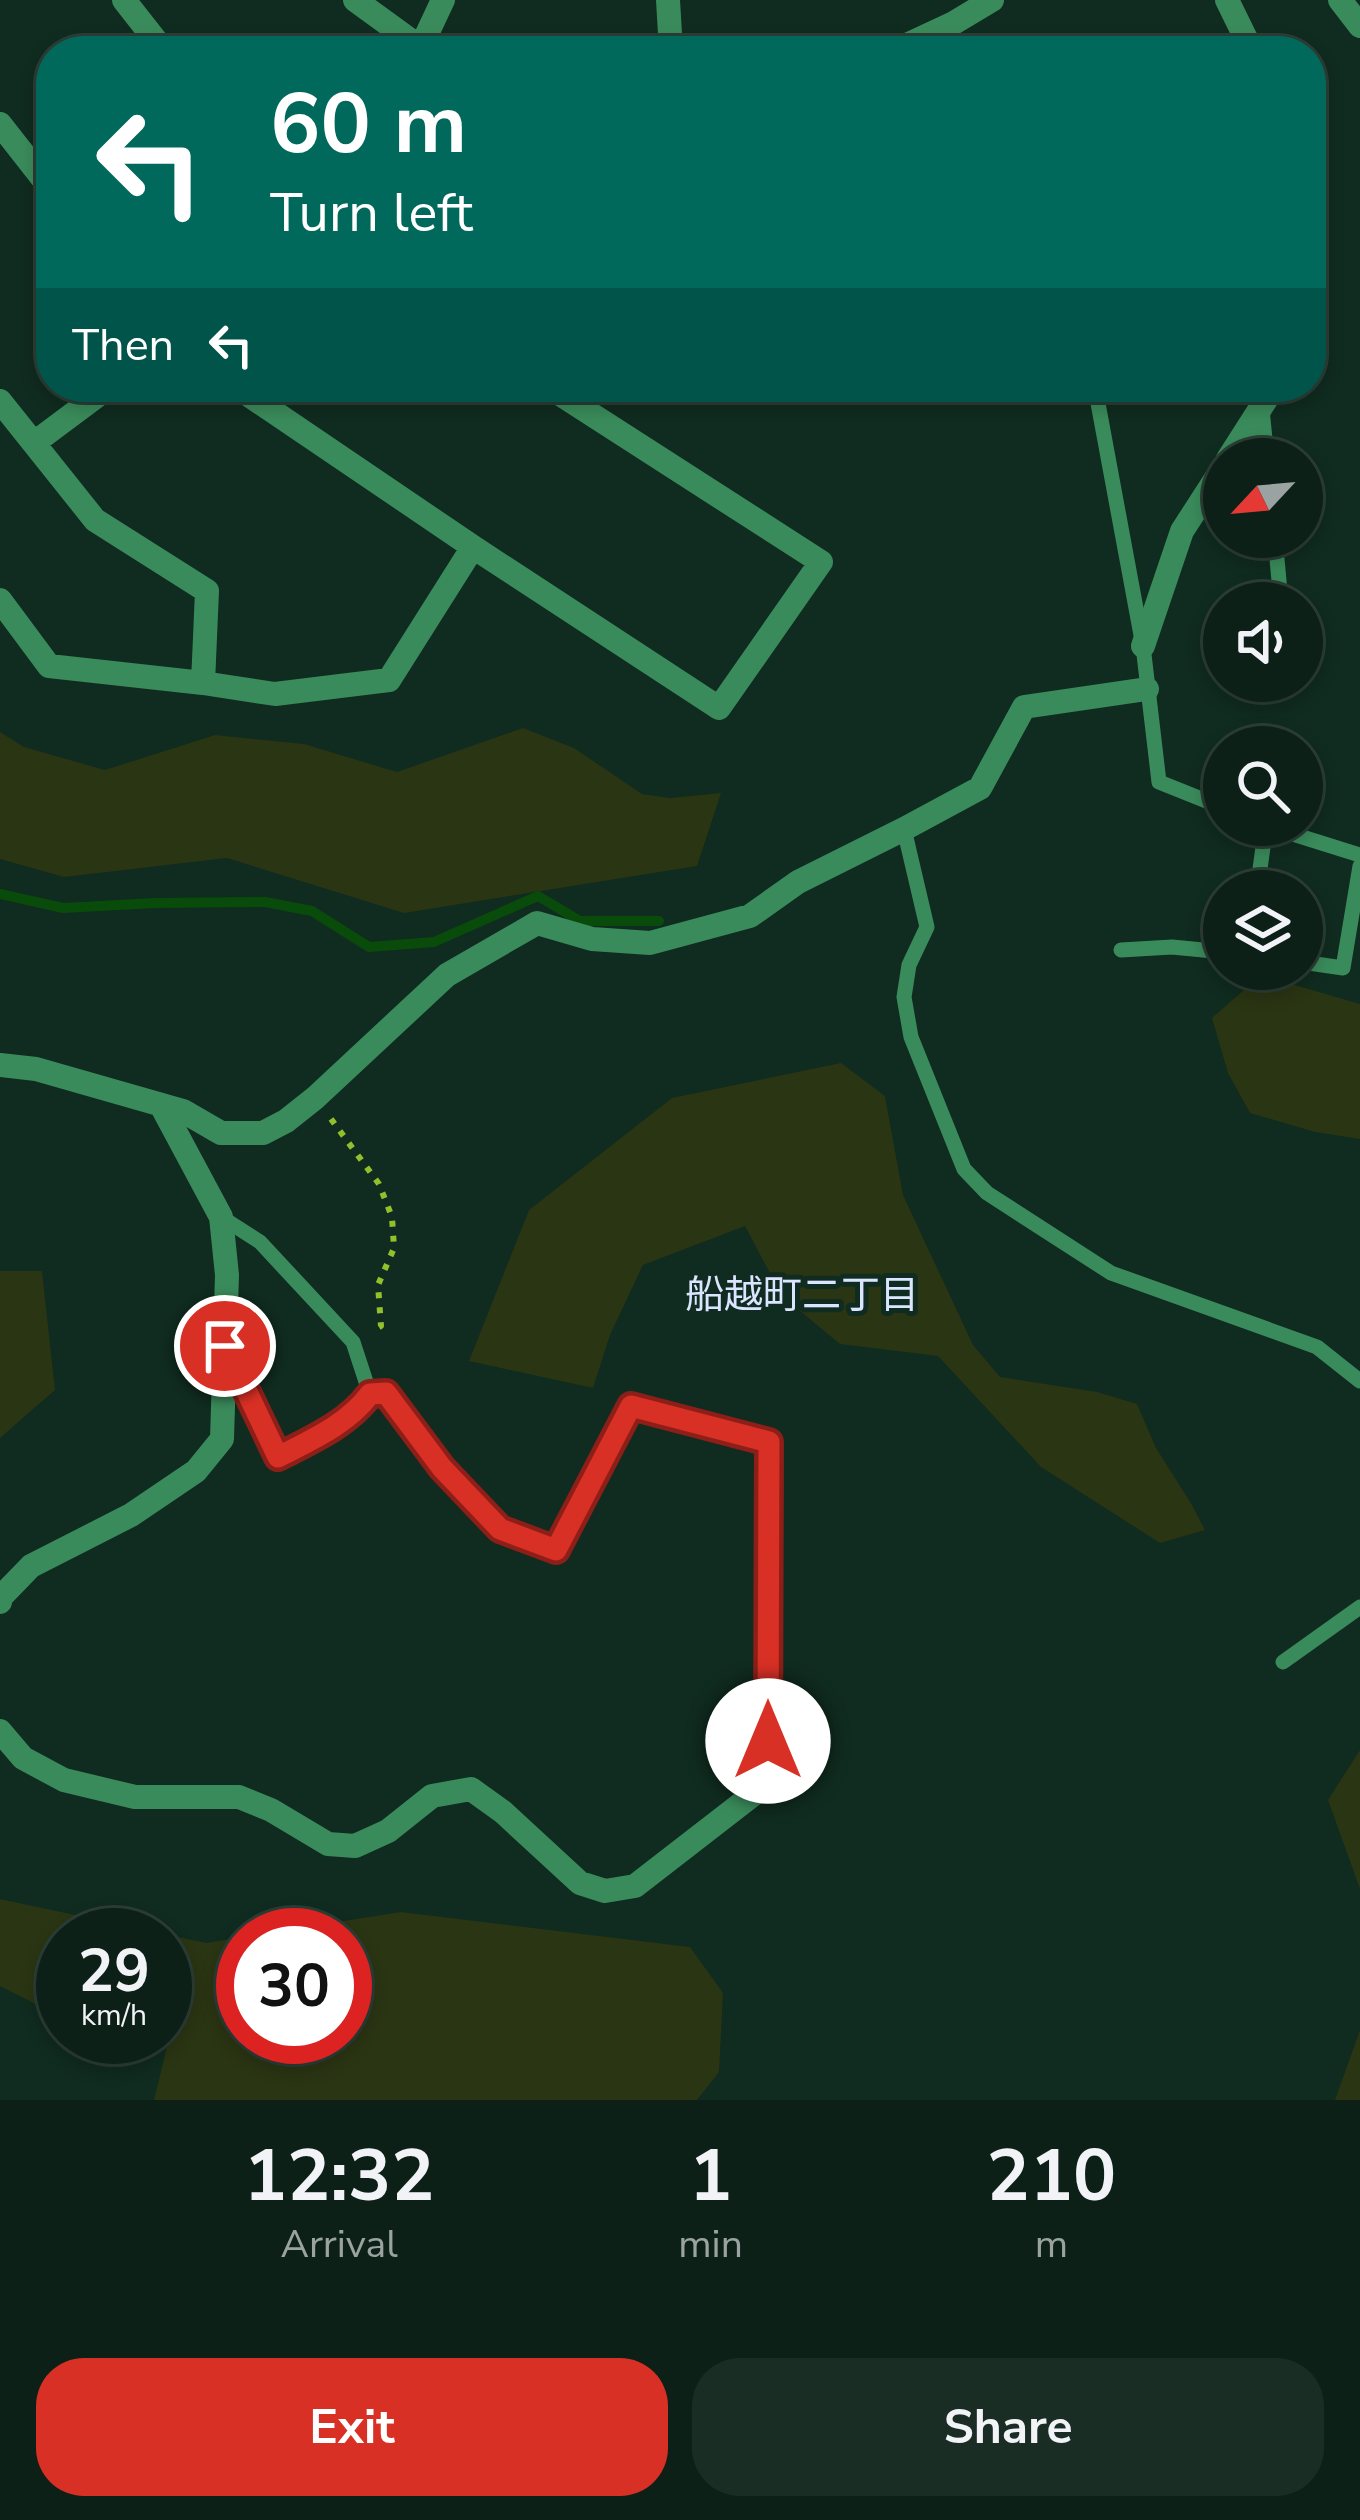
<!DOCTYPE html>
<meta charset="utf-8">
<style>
body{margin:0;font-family:"Nunito Sans","Noto Sans JP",sans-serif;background:#1a2d24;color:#f1f3f6;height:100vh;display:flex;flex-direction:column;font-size:45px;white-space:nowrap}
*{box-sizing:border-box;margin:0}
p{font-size:39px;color:#9aa3a1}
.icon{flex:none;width:66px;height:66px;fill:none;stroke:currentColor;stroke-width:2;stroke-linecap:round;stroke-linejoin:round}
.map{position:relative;height:2100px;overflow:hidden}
.sheet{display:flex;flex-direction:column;background:#0c2017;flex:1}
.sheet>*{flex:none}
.hud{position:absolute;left:36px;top:36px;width:1290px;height:366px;border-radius:48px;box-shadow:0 6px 18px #0003,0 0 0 3px #2c3e36;background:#00695c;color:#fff;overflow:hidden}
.needle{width:78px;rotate:244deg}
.tools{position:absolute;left:1203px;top:438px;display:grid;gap:24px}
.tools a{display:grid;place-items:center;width:120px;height:120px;border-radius:50%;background:#0c2017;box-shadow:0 6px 18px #0003,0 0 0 3px #2c3e36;font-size:60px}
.speed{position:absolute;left:36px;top:1908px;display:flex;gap:24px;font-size:60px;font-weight:700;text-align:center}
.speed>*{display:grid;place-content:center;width:156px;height:156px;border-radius:50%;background:#0c2017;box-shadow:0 6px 18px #0003,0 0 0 3px #2c3e36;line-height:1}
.speed small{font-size:30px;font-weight:400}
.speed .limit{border:18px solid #d22;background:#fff;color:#111}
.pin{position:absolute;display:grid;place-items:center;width:102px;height:102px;color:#fff;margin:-51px;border:6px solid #fff;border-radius:50%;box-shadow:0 3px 12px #0007}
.me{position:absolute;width:132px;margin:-66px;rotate:0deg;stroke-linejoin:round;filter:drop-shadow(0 0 9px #0008)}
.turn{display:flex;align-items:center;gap:42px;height:252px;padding:0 36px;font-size:54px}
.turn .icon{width:156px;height:156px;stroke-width:2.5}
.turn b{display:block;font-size:84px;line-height:102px}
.then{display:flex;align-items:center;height:114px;padding:0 36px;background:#0003;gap:24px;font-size:45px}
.eta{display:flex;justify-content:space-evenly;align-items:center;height:204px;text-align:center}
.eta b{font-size:72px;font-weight:700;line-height:84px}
.cta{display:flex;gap:24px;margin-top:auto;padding:24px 36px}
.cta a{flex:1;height:138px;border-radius:48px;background:#d93025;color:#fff;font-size:48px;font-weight:700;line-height:138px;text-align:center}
.cta a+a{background:#1a2d24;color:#f1f3f6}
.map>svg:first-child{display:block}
.green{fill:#2a3513}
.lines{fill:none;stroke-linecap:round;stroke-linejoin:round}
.stream{stroke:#094b0a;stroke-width:10}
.path{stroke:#92c02d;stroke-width:6;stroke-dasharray:6 9;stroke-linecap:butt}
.service{stroke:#3a8b5b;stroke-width:15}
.minor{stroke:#3a8b5b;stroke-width:24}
.route-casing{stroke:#8d1f18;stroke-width:30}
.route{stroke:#d93025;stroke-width:21}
.labels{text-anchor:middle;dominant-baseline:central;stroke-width:10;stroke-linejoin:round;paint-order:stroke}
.neighbourhood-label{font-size:39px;fill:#dce5ff;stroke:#102b1f}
</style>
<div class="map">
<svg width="1360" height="2100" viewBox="0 0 1360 2100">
<rect width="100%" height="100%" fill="#102b1f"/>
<path class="green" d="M523 728 574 748 642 794 670 798 721 793 697 866 404 913 227 858 64 877 0 859V732L24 747 105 770 215 735 304 744 397 772Z
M1261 975 1360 1004V1139L1315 1132 1250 1113 1228 1073 1212 1018Z
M841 1063 885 1096 903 1195 973 1345 1000 1377 1097 1392 1137 1404 1156 1448 1192 1505 1205 1530 1160 1543 1041 1467 938 1356 840 1344 782 1296 745 1226 643 1265 610 1335 593 1388 469 1361 529 1210 672 1098Z
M0 1271H42L55 1390 0 1438Z
M1360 1750V1889L1328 1800Z
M0 1899 206 1943 243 1937V2037H345V1935H255L401 1912 690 1947 723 1993 719 2072 697 2100H154L170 2034 165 2033V1935H63V2018L0 1986Z
M1360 2030V2100H1335Z"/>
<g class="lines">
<path class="stream" d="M0 894 63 908 155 903 265 902 312 911 369 947 434 942 538 896 580 921H659"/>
<path class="path" d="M331 1119 379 1184 392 1217 394 1248 378 1285 381 1326 372 1331"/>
<path class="service" d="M1095 387 1143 646 1159 782 1224 808
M1262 409 1267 459
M1275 537 1281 603
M1264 825 1360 855
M904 829 927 927 909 965 904 997 911 1037 964 1169 987 1193 1111 1273 1317 1347 1360 1381
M1257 891 1266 825
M1121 950 1172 947 1224 952
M1302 962 1343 968 1360 866
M221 1217 260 1242 353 1342 370 1394
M1283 1662 1360 1607"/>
<path class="minor" d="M124 0 164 51
M355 0 421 48
M668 0 671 51
M1227 0 1252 51
M1340 0 1360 26
M419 51 443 0
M894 51 952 24 992 0
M0 124 51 189
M237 387 473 547 719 708 821 562 549 387
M0 401 95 520 207 591 203 683
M34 443 109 387
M1228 459 1274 387
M0 600 49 666 203 683 275 694 389 680 473 547
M1143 646 1182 531 1224 466
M0 1065 36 1069 183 1111 221 1133H263L286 1121 315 1098 447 975 537 923 592 939 650 943 750 916 798 882 904 829 980 788 1024 707 1147 689
M0 1602 1 1597 31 1566 131 1515 196 1471 222 1439 227 1275 221 1217 161 1105
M0 1731 23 1758 64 1780 135 1797H239L271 1810 328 1844 355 1846 388 1831 432 1796 471 1789 503 1812 580 1883 605 1891 635 1886 768 1783 769 1442 631 1406 556 1550 500 1529 442 1468 386 1393 370 1394C348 1424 311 1440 278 1457L225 1346"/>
</g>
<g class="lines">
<defs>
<path id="route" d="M225 1346 278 1457C311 1440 348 1424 370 1394L386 1393 442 1468 500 1529 556 1550 631 1406 769 1442 768 1741"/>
</defs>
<use href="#route" class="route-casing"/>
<use href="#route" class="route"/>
</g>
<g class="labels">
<g class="neighbourhood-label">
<text x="802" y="1295">船越町二丁目</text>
</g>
</g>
</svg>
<div class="tools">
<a><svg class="needle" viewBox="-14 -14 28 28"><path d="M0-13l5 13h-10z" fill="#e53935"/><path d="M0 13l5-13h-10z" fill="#9aa3a1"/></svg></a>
<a><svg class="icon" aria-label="sound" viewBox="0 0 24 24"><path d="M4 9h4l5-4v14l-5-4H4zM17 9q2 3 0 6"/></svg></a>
<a><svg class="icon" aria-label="search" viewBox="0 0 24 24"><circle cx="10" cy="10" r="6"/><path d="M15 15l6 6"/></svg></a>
<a><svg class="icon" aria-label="layers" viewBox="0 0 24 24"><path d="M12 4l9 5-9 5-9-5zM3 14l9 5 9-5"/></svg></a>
</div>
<div class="speed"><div>29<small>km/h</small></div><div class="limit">30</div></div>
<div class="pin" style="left:225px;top:1346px;background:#d93025"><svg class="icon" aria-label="arrive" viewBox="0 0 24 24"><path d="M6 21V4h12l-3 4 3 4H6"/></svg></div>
<svg class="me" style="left:768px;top:1741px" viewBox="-20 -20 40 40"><circle r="19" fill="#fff"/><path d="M0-13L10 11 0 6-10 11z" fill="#d93025"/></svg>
<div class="hud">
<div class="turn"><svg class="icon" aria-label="left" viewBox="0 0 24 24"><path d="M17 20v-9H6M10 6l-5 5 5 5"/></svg><div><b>60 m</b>Turn left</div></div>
<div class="then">Then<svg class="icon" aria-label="left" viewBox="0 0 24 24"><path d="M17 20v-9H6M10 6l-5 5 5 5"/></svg></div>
</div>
</div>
<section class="sheet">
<div class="eta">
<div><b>12:32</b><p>Arrival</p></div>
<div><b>1</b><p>min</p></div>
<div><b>210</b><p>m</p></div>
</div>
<div class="cta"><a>Exit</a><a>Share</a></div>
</section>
